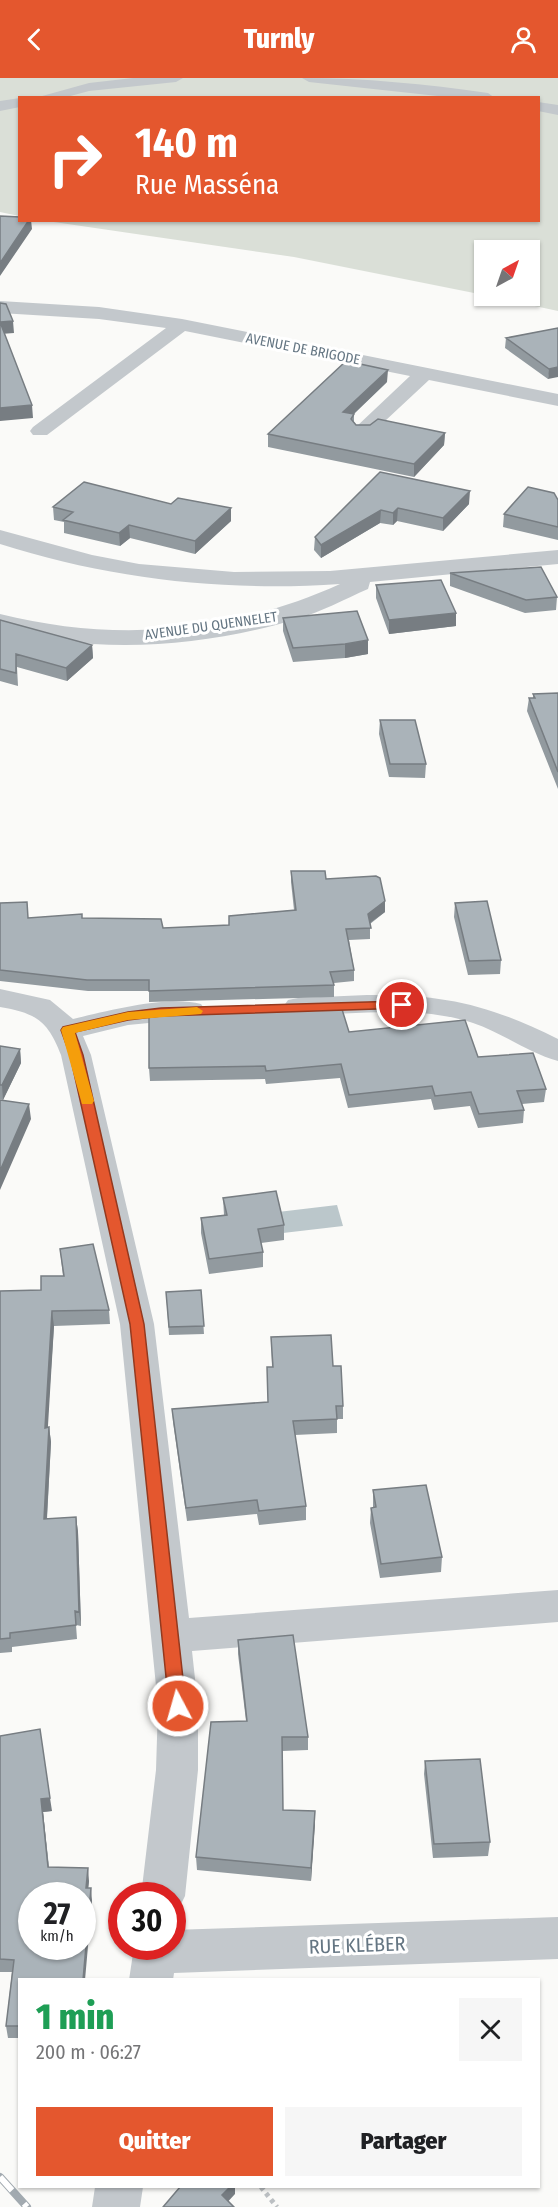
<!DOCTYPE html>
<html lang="fr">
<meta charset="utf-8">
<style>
body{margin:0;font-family:"Fira Sans Condensed",sans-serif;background:#f6f6f6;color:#202124;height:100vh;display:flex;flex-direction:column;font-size:22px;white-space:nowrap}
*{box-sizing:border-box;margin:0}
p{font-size:20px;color:#757577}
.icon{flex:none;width:33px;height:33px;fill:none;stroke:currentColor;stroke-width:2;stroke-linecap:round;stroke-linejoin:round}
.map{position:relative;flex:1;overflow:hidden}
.details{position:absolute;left:18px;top:1900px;width:522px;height:210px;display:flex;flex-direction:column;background:#fff;border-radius:0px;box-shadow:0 2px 4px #0004}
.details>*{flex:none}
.banner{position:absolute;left:18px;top:18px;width:522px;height:126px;border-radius:0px;box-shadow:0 2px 4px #0004;background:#e4572e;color:#fff;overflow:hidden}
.needle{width:39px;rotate:40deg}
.tools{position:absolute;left:474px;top:162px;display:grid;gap:12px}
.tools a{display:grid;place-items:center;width:66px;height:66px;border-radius:0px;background:#fff;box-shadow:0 2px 4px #0004;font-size:30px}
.speed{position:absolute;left:18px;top:1804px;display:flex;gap:12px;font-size:30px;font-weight:700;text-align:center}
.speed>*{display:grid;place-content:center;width:78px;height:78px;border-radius:50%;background:#fff;box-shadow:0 2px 4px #0004;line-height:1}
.speed small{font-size:15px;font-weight:400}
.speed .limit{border:9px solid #d22;background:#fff;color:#111}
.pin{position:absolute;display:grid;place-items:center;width:51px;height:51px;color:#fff;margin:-26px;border:3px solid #fff;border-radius:50%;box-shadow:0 2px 6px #0007}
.me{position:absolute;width:66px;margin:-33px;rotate:354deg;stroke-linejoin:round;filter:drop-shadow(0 0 4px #0008)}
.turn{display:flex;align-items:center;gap:21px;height:126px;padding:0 18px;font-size:27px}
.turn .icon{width:78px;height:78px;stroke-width:2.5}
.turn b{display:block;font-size:42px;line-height:51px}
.round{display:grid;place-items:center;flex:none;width:63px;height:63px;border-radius:0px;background:#f6f6f6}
.headline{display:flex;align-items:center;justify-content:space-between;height:102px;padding:0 18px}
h1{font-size:36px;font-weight:800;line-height:45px;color:#1e9e55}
.primary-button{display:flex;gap:12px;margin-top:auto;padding:12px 18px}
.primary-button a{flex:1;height:69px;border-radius:0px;background:#e4572e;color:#fff;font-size:24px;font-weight:800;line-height:69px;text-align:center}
.primary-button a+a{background:#f6f6f6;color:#202124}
header{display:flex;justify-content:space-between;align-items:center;height:78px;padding:0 18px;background:#e4572e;color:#fff;font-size:27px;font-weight:800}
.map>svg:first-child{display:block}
.green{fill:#dadfd7}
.water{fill:#bbc7cb}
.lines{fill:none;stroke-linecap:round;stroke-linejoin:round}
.path{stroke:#bbbfc2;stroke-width:5;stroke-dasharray:4 4;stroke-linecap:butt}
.street{fill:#c3c8cc;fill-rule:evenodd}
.rail-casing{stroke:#a2aab0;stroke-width:8}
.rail{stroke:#fff;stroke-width:6;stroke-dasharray:18;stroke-linecap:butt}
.wall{fill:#929a9f}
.shaded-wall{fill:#777d82}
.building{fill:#aab3b9;stroke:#777d82;stroke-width:1.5;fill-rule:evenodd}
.route{fill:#e4572e;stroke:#94391e;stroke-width:1.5}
.slow{fill:#f59e0b}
.labels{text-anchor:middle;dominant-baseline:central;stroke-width:6;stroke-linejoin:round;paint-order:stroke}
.far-street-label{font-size:14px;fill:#657683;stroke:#fff}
.near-street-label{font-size:20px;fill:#657683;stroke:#fff}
</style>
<header><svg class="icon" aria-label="back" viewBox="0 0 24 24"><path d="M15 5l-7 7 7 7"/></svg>Turnly<svg class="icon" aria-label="person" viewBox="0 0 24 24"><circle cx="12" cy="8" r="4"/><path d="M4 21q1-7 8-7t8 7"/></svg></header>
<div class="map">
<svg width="558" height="2129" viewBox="0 0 558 2129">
<rect width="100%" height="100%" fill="#fafaf8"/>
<path class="green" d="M0 0H558V233L488 218H530V172H484V217L294 179 47 143 538 142V20H20L19 138 0 134Z"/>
<path class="water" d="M337 1127 343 1148 283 1155 278 1134Z"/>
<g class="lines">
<path class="path" d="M261 2109 277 2129"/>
<path class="street" d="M133 0H183L176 4 89 13 63 20H35L89 5Z
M302 0C365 0 425 6 488 15L495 20H456L309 4Z
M20 20V29L0 33V23Z
M538 24 558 27V37L538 33Z
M0 223 99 229 182 241 558 316V328L429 302 370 357H356L353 353 356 349 410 298 185 253 47 357H33L30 353 33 349 166 250 99 241 0 235Z
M0 452 92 477 139 486 234 494 330 493 558 472V486L370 504 368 511C345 521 321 534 297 541 204 569 94 578 0 550V536C116 565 232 555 340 506 225 514 110 501 0 466Z
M0 911 50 922 73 941C108 933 167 917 201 926L206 933 201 940 128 947 83 958 91 977 154 1246 189 1540 558 1512V1544L192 1573 198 1628V1692L185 1818 178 1832 172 1835V1818H141L156 1692 158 1628 151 1558 120 1246 61 977C48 943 36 935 0 929Z
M367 917C444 916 490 927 558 961V983C528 975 503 955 473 945 419 927 355 936 298 938L288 936 283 929 288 922 298 920Z
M558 1839V1881L174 1895 173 1902H129L134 1869H172V1852Z
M95 2109H143L140 2129H92Z"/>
<defs>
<path id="rail" d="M0 2099 27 2129"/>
</defs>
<use href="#rail" class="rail-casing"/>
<use href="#rail" class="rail"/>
</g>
<path class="wall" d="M558 250 548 301 505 270 506 260Z
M387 304 354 336V344L356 347 445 355 444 367 414 399 268 369V356Z
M380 394 469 426 443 453 397 443 393 447 380 445 321 480 314 472 315 459Z
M558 422V462L503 449 504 436Z
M171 426 231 430V443L195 476 130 460 120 468 64 455V444L54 442 53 429Z
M450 495 557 519 556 532 525 535 450 508Z
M376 507 456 535V548L389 556 376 520Z
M283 540 368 576 345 580 293 584 283 553Z
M0 542 92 567 93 580 67 603 17 589 18 608 0 603Z
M558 615V711L527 633 529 620H533V616Z
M380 642 426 686 425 700 389 699 379 656Z
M291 793 326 801 385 834 370 846V861L349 862 354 892V903L334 905V919L149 924V913H88L0 903V825L29 840H82L163 850 229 847V838L294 832 291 804Z
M455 825 501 882 500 896 468 897 454 839Z
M349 954 478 979 546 1011 544 1024 522 1026 524 1032 523 1045 478 1050 470 1028 434 1032 431 1021 348 1030 340 1000 266 1006 265 1001 150 1003 149 990Z
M0 968 20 971 21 985 3 1022 0 1021Z
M223 1120 284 1147V1162L261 1165 263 1174V1189L209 1196 201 1155V1140L224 1137Z
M60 1171 109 1232 110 1246 54 1248 47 1350 49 1349 51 1364 47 1441 76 1439 78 1454 81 1548 76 1547 77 1561 12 1569V1574L0 1575V1213L41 1212 63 1198Z
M201 1212 204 1256 169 1257 166 1214Z
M271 1259 333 1288 343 1328V1341H337V1355L295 1357 306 1428V1442L259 1447 257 1436 187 1443 173 1344 172 1331 268 1324 272 1289Z
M373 1412 442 1479 441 1494 380 1500 370 1445 371 1430H373Z
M238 1562 308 1659V1672L282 1673 283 1732 315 1733 311 1803 197 1792 196 1779 246 1643 238 1576Z
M0 1658 52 1733 43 1734 49 1789 89 1803 88 1810 92 1823 20 1902V1960H8L6 1948 12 1894H0Z
M425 1683 490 1764 488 1778 433 1780 424 1696Z"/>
<path class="shaded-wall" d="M29 142H31L32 151 0 198V185Z
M13 243 14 255 1 256 0 244Z
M558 289V299L548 301 549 291Z
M388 292 387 304 343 346V334Z
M32 327 33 340 0 343V330Z
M445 355 444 367 414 399V386Z
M470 413 469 426 443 453V440Z
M231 430V443L195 476V463Z
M398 430 397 443 393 447V435Z
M381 432 380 445 321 480V467Z
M129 447 130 460 120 468 119 455Z
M456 535V548L389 556V542Z
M368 562V576L345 580V566Z
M92 567 93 580 67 603 66 590Z
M385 823V834L367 847 368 836Z
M20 971 21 985 3 1022 2 1007Z
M29 1026 31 1041 0 1112V1093Z
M52 1233 54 1248 47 1364 45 1350Z
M49 1349 51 1364 46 1455 44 1441Z
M76 1439 78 1454 81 1548 79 1534Z
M50 1720 52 1733 43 1734 50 1802 41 1721Z
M315 1733V1747L311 1803V1790Z
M88 1790 89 1803 87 1823 86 1810Z
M91 1810 92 1823 85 1902H83Z
M230 2109H235V2116L223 2129 222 2117Z"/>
<path class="building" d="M0 138 20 139V142H29L0 185Z
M0 225 6 226 13 243 0 244 32 327 0 330Z
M558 250V289L549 291 506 260Z
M346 283 388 292 343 334 354 336 351 341 356 347H370L378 341 445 355 414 386 268 356Z
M380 394 470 413 443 440 398 430 393 435 381 432 321 467 315 459Z
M84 404 171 426 178 420 231 430 195 463 129 447 119 455 63 442 73 434 53 429Z
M528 409 554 415 558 422V449L504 436Z
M541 489 557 519 526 522 450 495Z
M441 502 456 535 389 542 376 507Z
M357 533 368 562 345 566 293 570 283 540Z
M0 542 92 567 66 590 16 576V595L0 591Z
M558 615V694L529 620H535L533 616Z
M380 642H415L426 686H390Z
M291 793H325L326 801 376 798 380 800 385 823 368 836 371 850 346 851 354 892 330 894 334 907 149 913V902H87L0 892V825L27 824 28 840 82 836V840L161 841 163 850 229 847V838L296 832Z
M487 823 501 882 469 883 455 825Z
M341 928 349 954 465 942 478 979 533 975 546 1011 517 1013 524 1032 479 1036 471 1014 435 1018 432 1008 349 1017 341 986 266 993 265 988 149 990V933Z
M0 968 20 971 2 1007H0Z
M0 1022 29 1026 0 1093Z
M276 1113 284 1147 258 1151 263 1174 209 1181 201 1140 227 1137 223 1120Z
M93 1166 109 1232 52 1233 45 1350 49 1349 44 1441 76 1439 79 1534 75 1533 76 1547 10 1555V1560L0 1561V1213L41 1212V1198H64L60 1171Z
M201 1212 204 1248 169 1249 166 1214Z
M331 1257 333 1288H341L343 1328H336L337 1341 293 1343 306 1428 259 1433 257 1422 186 1430 172 1331 268 1324 267 1289H273L271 1259Z
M426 1407 442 1479 381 1486 371 1430 376 1429 373 1412Z
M293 1557 308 1659H282L283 1732 315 1733 311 1790 196 1779 211 1644 247 1643 238 1562Z
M40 1651 50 1720 41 1721 48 1789 88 1790 86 1810H91L83 1902H20V1948H6L14 1882 0 1881V1658ZM32 1818H82V1869H32Z
M480 1681 490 1764 434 1766 425 1683Z
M180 2109H230L222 2117 234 2129H163Z"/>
<path class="route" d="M402 923 409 927 407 930 161 938 128 942 75 954 83 977 144 1246 186 1628 184 1633 178 1635 171 1633 169 1628 130 1246 70 977 61 952 63 949 128 934 161 930Z"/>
<path class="slow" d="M197 929 203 933 201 936 128 942 75 955 94 1023 92 1026H82L61 952 63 949 128 934Z"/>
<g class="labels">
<g class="far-street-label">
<text transform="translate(303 271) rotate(11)">AVENUE DE BRIGODE</text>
<text transform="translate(211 548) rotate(-8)">AVENUE DU QUENNELET</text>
</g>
<g class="near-street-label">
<text transform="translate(357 1867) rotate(-2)">RUE KLÉBER</text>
</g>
</g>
</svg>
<div class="tools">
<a><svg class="needle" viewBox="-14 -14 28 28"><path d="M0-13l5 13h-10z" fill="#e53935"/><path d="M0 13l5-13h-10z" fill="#757577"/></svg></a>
</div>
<div class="speed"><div>27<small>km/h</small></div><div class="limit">30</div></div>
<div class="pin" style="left:402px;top:927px;background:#d93025"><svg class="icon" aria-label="arrive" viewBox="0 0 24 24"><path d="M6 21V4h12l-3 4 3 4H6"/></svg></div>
<svg class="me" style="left:178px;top:1628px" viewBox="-20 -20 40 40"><circle r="17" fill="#e4572e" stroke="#fff" stroke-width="3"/><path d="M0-11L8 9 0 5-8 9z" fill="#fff"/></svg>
<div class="banner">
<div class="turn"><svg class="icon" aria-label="right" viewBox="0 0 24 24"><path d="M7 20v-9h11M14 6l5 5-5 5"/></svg><div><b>140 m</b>Rue Masséna</div></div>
</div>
<section class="details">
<div class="headline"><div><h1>1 min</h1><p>200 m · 06:27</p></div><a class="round"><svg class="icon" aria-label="close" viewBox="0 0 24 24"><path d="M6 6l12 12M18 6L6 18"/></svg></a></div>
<div class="primary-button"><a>Quitter</a><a>Partager</a></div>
</section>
</div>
